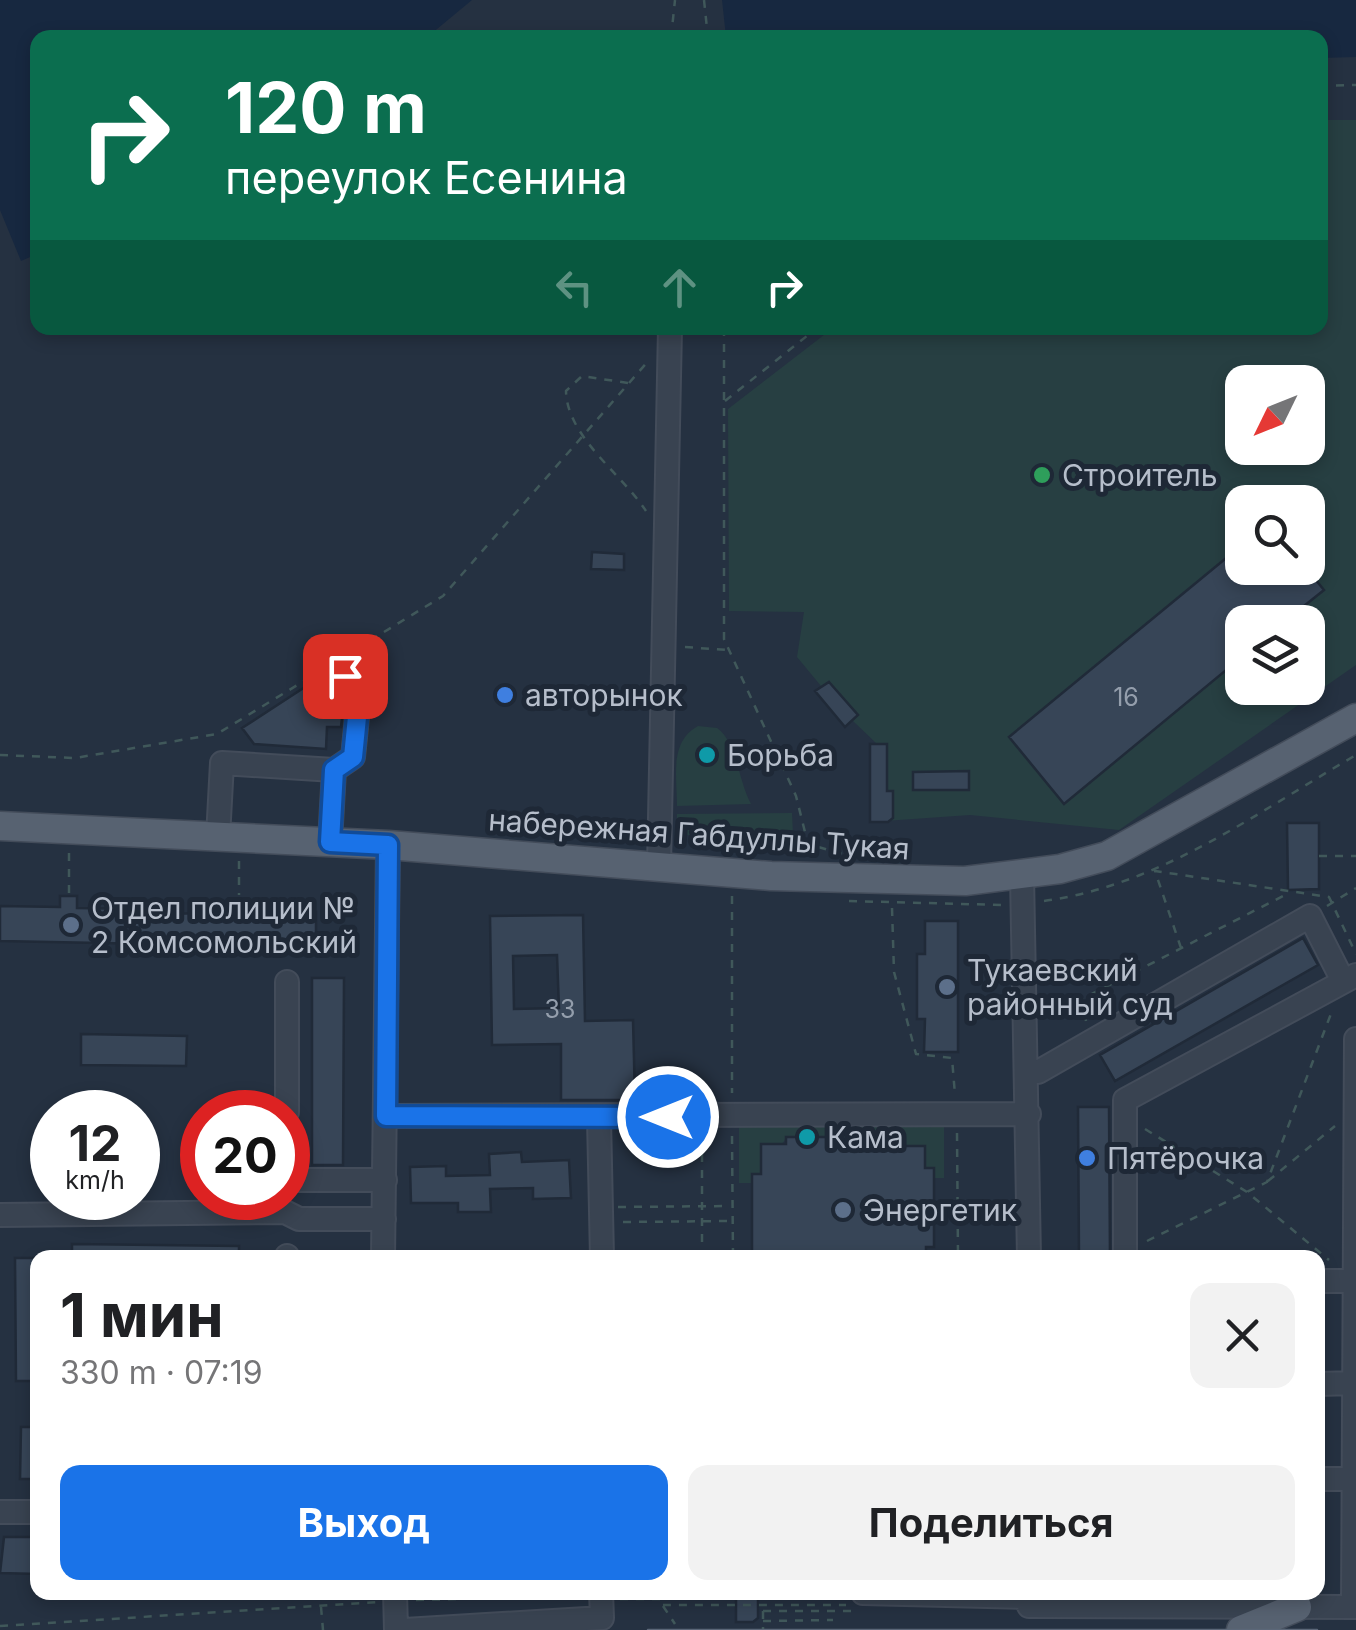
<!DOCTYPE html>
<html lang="ru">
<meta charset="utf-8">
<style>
body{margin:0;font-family:Inter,sans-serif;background:#f2f2f2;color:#202124;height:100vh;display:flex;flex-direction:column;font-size:38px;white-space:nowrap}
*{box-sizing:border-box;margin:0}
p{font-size:32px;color:#757577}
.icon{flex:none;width:55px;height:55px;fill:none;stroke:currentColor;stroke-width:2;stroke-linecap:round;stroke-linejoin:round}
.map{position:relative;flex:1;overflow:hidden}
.panel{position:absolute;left:30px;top:1250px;width:1295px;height:350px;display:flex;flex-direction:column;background:#fff;border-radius:20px;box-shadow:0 5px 15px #0003}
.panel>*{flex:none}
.banner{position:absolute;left:30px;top:30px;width:1298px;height:305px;border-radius:20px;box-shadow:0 5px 15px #0003;background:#0b6e4f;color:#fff;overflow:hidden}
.needle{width:65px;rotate:227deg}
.buttons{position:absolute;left:1225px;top:365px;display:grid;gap:20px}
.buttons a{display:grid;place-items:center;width:100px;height:100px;border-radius:20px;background:#fff;box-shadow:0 5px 15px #0003;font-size:50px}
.speed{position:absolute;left:30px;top:1090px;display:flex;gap:20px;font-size:50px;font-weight:700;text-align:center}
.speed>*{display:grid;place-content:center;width:130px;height:130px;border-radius:50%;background:#fff;box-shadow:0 5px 15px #0003;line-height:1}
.speed small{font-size:25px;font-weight:400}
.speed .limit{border:15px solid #d22;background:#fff;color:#111}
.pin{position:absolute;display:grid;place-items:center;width:85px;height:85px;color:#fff;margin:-42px;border-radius:20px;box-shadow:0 5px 15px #0006}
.me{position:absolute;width:110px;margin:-55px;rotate:270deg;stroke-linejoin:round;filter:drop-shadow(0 0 8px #0008)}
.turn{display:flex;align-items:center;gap:35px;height:210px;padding:0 30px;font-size:45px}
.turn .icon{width:130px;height:130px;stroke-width:2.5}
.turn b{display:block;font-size:70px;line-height:85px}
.lanes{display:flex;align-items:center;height:95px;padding:0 30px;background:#0003;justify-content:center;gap:50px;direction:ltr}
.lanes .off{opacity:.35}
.round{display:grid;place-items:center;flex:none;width:105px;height:105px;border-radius:20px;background:#f2f2f2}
.headline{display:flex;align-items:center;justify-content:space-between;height:170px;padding:0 30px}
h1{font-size:60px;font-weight:700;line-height:75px}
.button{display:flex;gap:20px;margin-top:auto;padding:20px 30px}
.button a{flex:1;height:115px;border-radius:20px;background:#1a73e8;color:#fff;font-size:40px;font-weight:700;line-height:115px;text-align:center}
.button a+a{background:#f2f2f2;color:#202124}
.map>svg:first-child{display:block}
.green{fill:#273f42;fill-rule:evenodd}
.water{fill:#172840}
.building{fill:#374557;stroke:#202a38;stroke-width:2.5;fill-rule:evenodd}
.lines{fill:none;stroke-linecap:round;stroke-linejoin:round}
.minor-casing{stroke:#434c5a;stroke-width:26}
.major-casing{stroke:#434c5a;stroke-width:31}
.path{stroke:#40585a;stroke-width:2.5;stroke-dasharray:8 8;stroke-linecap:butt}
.minor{stroke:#394351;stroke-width:22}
.major{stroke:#576271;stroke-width:28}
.tram{stroke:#5b6778;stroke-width:2.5}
.route-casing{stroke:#114b97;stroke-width:25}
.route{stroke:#1a73e8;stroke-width:18}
.leisure-dot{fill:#2e9e5b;stroke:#1e2836;stroke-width:4}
.shop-dot{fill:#3f7fe0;stroke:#1e2836;stroke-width:4}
.culture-dot{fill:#0f9aa8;stroke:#1e2836;stroke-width:4}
.service-dot{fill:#5c6f8a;stroke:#1e2836;stroke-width:4}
.labels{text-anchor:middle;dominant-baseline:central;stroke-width:10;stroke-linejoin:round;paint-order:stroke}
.number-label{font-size:25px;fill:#949eac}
.poi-label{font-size:30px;fill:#b6becb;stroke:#1e2836;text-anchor:start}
.street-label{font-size:30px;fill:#b6becb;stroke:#1e2836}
</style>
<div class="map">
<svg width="1356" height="1630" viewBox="0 0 1356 1630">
<rect width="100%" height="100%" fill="#253141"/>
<path class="green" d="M1320 120H1356V665L1119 830 970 815 870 822V744L876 743 853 721 845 727 815 691 821 686 797 657 804 612 729 611 728 409 833 328H1320ZM1242 382H1308V448H1242ZM1242 502H1308V568H1242ZM1242 622H1308V688H1242Z
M698 726 717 728C737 742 738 780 751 804L677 806C677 777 669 742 698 726Z
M792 813 793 834 677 835V814Z
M739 1126H944V1178H934V1168H925V1146H829L787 1137 761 1174 752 1175V1183H739Z"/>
<path class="water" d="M0 0H472L431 34 38 38 37 254 21 261 0 210Z
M722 0H1356V57L1320 58V38L726 37Z"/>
<path class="building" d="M1242 545V568H1306L1324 590 1284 622H1242V657L1064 804 1009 737Z
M592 552 624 554V570L591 569Z
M328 672 344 701 341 727H327L326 749 254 744 242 728Z
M829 682 858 715 845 727 815 691Z
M870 744H887V791H893V818L888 822H870Z
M969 771V790H913V772Z
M1287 823H1319V889L1288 890Z
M60 896H77V908L142 909V914L230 913 229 899H248V913L316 912V947L150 948V944L0 941V906L60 907Z
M583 915 585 1021 633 1020 635 1100H561V1044L492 1045 490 916ZM557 955 559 1008 514 1009 513 956Z
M925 921H958V1052H924L925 1019H917V954H925Z
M1303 938 1318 965 1115 1081 1100 1055Z
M312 978H344L343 1165H312Z
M81 1034 187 1036 186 1066 81 1065Z
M1078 1107H1109L1110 1258H1079Z
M786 1137H829V1146H925V1168H934V1247H926V1258L752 1254V1174H761V1144H786Z
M521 1152 522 1162 569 1160 571 1198 533 1199V1188L490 1189 491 1212H458V1203H411L410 1167 446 1166V1176L490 1175 489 1154Z
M72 1244 239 1246V1258H72Z
M15 1258H38V1381H16Z
M21 1427H38V1479H20Z
M4 1537H37L38 1574 0 1573Z
M736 1592H758V1618L753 1622H736Z"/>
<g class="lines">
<defs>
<path id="minor" d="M334 770 353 757 359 697 345 676
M218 837 222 763 334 770 330 842
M659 867 670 328
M1022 875 1029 1258
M287 982V1112
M1038 1072 1310 916 1343 981
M386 1116 1029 1114
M599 1118 602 1258
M288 1180H385
M0 1215 285 1212 299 1219H384
M287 1256V1258
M383 1258 388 845
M1125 1258V1100L1356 975
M1318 1281H1356
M1318 1384 1355 1383
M1318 1479H1353
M0 1512H38
M395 1592 396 1630
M863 1593 1029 1597
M1029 1606 1356 1607
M1353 1607 1356 1039
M405 1630 602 1618 601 1592"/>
<path id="major" d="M0 826 388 845 771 876 965 881 1060 869 1107 856 1356 718
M1241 1630 1297 1607"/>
</defs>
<use href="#minor" class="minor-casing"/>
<use href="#major" class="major-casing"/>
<path class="path" d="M704 0 708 38
M671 38 675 0
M1320 86 1356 85
M724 328V639L796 796 808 844 846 855
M628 383 582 376 566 391C567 437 622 474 646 511
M725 401 817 328
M685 647 727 650
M343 657 443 596 650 359
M0 755 75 758 217 734 327 667
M732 848 806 844
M1319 856H1356
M239 861V895
M69 893V850
M732 896V1093
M849 901 1001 905
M1044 901C1161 885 1256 813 1356 755
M1327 906 1356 888
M892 908 894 972 916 1054 952 1058 955 1095
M1181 948 1155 871 1329 897 1356 954
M1086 1021 1082 999 1287 894
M1145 1129 1247 1192 1329 1260
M957 1133 958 1258
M732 1136 733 1258
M1268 1181 1335 1126
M618 1207 730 1206
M623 1222 730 1221
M1147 1241 1267 1182 1332 1011
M702 1258V1134
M620 1599H661L662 1605H846
M416 1600 583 1596
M663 1606 675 1624
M321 1607 323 1630
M763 1611H855
M763 1611V1630
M763 1621 833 1620
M0 1626 378 1602"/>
<use href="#minor" class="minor"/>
<use href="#major" class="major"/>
<path class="tram" d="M648 1630H1317"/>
</g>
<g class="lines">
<defs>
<path id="route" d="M345 676 359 697 353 757 334 770 330 842 388 845 386 1116 668 1117"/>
</defs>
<use href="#route" class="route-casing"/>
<use href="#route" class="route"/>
</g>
<circle class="leisure-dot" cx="1042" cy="475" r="10"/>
<g class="shop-dot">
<circle cx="505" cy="695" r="10"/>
<circle cx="1087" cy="1158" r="10"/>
</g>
<g class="culture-dot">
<circle cx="707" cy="755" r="10"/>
<circle cx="807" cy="1137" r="10"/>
</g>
<g class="service-dot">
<circle cx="71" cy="925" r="10"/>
<circle cx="947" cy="987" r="10"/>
<circle cx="843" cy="1210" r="10"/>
</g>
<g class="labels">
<g class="number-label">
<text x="1126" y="697">16</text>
<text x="560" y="1009">33</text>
</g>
<g class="poi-label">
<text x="1062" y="475">Строитель</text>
<text x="525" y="695">авторынок</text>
<text x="727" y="755">Борьба</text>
<text x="91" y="908">Отдел полиции №<tspan x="91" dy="34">2 Комсомольский</tspan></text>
<text x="967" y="970">Тукаевский<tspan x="967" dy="34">районный суд</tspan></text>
<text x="827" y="1137">Кама</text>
<text x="1107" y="1158">Пятёрочка</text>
<text x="863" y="1210">Энергетик</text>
</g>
<g class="street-label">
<text transform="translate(699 834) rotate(4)">набережная Габдуллы Тукая</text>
</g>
</g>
</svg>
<div class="buttons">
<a><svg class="needle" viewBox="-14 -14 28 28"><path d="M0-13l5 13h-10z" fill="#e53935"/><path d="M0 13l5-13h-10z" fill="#757577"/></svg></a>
<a><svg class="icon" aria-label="search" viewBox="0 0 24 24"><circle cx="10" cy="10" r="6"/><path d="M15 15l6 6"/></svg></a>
<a><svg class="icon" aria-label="layers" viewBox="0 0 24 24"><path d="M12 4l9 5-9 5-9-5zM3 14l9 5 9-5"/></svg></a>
</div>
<div class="speed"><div>12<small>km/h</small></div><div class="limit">20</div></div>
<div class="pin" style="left:345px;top:676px;background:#d93025"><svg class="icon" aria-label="arrive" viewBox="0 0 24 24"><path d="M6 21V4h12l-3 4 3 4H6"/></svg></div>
<svg class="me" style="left:668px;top:1117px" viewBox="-20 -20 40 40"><circle r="17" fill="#1a73e8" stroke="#fff" stroke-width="3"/><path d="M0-11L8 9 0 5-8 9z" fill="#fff"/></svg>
<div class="banner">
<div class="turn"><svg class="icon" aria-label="right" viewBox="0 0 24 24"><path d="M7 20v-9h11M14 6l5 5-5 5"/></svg><div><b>120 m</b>переулок Есенина</div></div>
<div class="lanes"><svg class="icon off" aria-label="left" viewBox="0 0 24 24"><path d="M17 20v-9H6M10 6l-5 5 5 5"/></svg><svg class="icon off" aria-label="ahead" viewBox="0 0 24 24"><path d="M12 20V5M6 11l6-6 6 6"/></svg><svg class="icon" aria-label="right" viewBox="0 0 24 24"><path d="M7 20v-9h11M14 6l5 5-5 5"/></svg></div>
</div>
<section class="panel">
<div class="headline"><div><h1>1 мин</h1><p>330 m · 07:19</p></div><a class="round"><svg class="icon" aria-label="close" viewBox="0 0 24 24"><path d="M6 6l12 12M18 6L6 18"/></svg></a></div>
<div class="button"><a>Выход</a><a>Поделиться</a></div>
</section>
</div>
